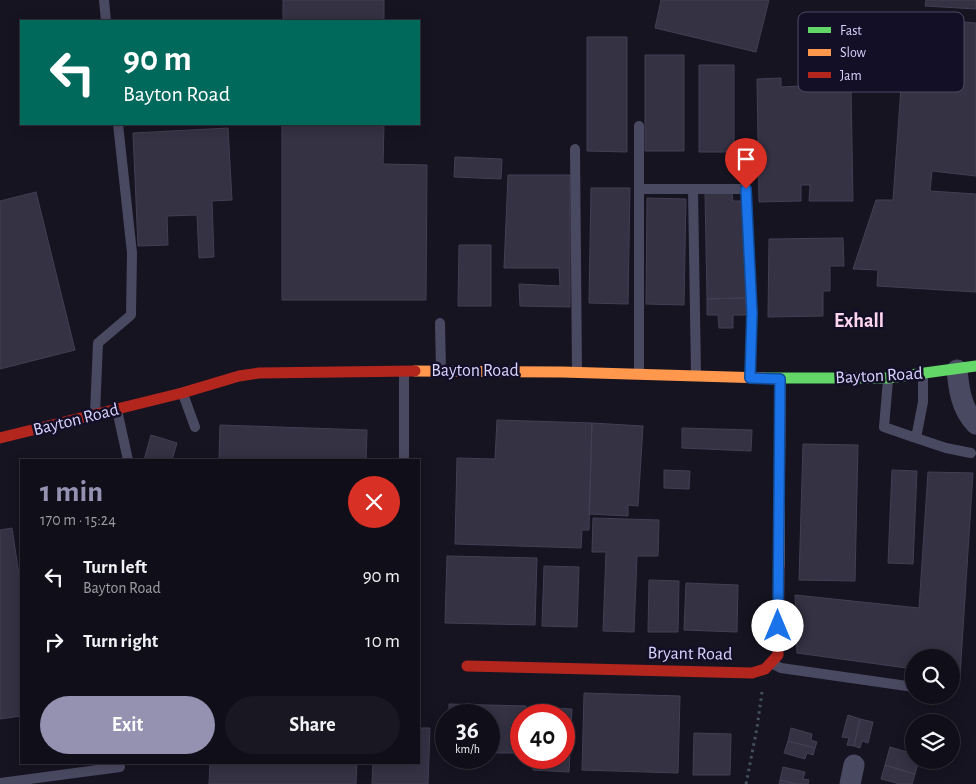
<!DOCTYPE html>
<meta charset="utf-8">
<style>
body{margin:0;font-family:"Alegreya Sans",sans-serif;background:#191822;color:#f1f3f6;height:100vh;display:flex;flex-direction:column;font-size:19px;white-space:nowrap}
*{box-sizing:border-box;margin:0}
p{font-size:16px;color:#9c9ca2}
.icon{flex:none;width:28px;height:28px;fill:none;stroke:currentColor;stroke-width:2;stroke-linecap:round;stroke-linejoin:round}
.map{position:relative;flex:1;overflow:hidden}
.details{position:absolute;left:20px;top:459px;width:400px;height:305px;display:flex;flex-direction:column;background:#100f19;border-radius:0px;box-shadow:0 2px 12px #0003,0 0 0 1px #302f38}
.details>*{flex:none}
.hud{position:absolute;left:20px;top:20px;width:400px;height:105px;border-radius:0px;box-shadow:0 2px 12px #0003,0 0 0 1px #302f38;background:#00695c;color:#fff;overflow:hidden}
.buttons{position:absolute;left:905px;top:649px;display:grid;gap:10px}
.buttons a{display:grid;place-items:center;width:55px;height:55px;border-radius:50%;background:#100f19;box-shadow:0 2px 12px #0003,0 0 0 1px #302f38;font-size:25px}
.speed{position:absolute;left:435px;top:704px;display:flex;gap:10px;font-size:25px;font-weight:700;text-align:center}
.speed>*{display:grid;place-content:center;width:65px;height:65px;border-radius:50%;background:#100f19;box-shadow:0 2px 12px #0003,0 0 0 1px #302f38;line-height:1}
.speed small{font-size:12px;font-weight:400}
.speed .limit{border:8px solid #d22;background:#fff;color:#111}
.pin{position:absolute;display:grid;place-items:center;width:42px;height:42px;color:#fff;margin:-51px -21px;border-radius:50% 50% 50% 0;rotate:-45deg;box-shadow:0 0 5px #0007}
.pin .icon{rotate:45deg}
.me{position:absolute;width:55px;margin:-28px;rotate:0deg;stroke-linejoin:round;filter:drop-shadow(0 0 4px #0008)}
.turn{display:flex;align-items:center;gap:18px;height:105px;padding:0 20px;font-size:22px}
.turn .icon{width:65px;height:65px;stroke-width:2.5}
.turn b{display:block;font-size:35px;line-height:42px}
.round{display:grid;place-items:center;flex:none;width:52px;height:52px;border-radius:26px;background:#191822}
.summary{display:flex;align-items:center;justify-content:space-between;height:85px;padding:0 20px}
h1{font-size:30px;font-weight:600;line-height:38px;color:#9591b1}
.action{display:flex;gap:10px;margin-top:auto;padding:10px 20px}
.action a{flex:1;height:58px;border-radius:30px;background:#9591b1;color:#fff;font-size:20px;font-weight:600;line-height:58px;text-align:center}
.action a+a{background:#191822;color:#f1f3f6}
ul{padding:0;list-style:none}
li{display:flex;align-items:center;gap:15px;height:65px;padding:0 20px}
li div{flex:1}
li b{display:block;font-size:19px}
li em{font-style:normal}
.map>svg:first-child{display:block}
.building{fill:#343243;stroke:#433f54}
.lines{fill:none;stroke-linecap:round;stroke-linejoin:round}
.path{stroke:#44505f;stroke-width:3;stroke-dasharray:2.5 4;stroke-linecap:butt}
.lane{stroke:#4a4962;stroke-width:10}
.street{stroke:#4a4962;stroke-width:21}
.fast{stroke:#63d668;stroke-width:11}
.slow{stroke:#ff974d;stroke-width:11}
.jam{stroke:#b3261e;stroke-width:11}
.route-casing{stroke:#114b97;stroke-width:12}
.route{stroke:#1a73e8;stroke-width:9}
.labels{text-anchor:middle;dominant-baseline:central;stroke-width:5;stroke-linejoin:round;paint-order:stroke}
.street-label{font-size:18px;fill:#d9d4ff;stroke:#130f26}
.quarter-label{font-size:20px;font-weight:bold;fill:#ffd6f0;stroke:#130f26}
.key{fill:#130f26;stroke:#4e4a67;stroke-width:1}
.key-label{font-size:14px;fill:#d9d4ff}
</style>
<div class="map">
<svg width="976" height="784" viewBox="0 0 976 784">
<rect width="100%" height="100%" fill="#161421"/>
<path class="building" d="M283 0H384V21H283Z
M661 0H769L756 52 655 28Z
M926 0H976V9L925 6Z
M906 17 976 23V176L932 171 930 191 976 194V292L877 286 878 270 853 269 876 200H893Z
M587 37H627V152L587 151Z
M645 55H684V151H645Z
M699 65H734V152H699Z
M781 78V87L818 85 817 90H851L853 201H809L810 185H801V201L759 202 757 79Z
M282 124H384L383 164 427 165 426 300H282Z
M228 128 232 200 212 201 214 257 199 258 197 215 167 216 168 245 138 246 133 133Z
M455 157 502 159 501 179 454 177Z
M508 175H570V307L520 306 519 284 560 286 559 268H504Z
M591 188H630L628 304 589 303Z
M36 192 75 350 0 369V201Z
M705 193H732L733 201H744L746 298 707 299Z
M647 198 686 199 684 305 646 304Z
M843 238 844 266H830V291H823V316L768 317 769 239Z
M459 245H491V306H458Z
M746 298V315H733V328H719L718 315H707V299Z
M497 420 592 423 589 530H582L581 548 455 544 457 458 495 459Z
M592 423 643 426 638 506 628 505V516L589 514Z
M220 425 367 430 366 460H219Z
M682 428 752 430 751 451 682 448Z
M151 435 177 443 172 460H144Z
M803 444 858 445 855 581 799 580Z
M664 470 690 471 689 489 664 488Z
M892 470 917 471 913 564 888 563Z
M928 472 973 473 960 676 951 674V658H914V669L797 653 795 595 919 608Z
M593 518 659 520 658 556H637L634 632 603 631 606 552H592Z
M12 528 21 588V716L0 719V530Z
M447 556 537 558 535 625 445 623Z
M544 566 579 567 577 627 542 626Z
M649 580 679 581 678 632H648Z
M686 583 738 585 737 632 684 630Z
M584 693 680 696 678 773 582 770Z
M449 704 526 706V715H521V753H489V715H449Z
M536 707 572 709 569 772 533 770V758H564V715H535Z
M848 715 860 719 854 746 847 745 849 738 842 737Z
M860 719 873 722 868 743 862 741 860 748 854 746Z
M419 728H430L428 784H372L373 762H419Z
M791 728 812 734 811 740 817 742 815 748 788 741Z
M694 733 731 734 730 775H693Z
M788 741 815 748 813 755 807 753 805 759 784 753Z
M890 747 914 754V760H919L915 774 885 765Z
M210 762H357L356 784H209Z
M885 765 915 774 912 784H900L881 779Z
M783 767 805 772 803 779 809 780 808 784H797L780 780Z
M780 780 797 784H779Z"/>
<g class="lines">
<path class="path" d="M746 784 757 728 762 692"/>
<path class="lane" d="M104 0 106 21
M575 149 577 372
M639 189V126
M693 189 696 374
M440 323 441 370
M639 373V189H746L752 313 750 377
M923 375V402L916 438 946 448 971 453
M888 380 884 427 916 438
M183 394 195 427
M117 410 128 460
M95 413 98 343 131 315 132 253 118 124
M404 460V372
M771 663 781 668 914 687
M0 783 120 767"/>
<path class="street" d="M957 370C959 390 961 408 976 424
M850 784 854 765"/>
<path class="fast" d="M764 378H888L976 366"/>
<path class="slow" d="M415 371 562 372 764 378
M779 566 780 379"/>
<path class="jam" d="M0 438 182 393 239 376 259 373 415 371
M467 666 752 673 765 669 778 655 779 566"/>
</g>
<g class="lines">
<defs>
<path id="route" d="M746 189 752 313 750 378 780 379 778 626"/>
</defs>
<use href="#route" class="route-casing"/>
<use href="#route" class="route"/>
</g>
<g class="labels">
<g class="street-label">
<text x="475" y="371">Bayton Road</text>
<text transform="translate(879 376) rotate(-3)">Bayton Road</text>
<text transform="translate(76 420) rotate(-14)">Bayton Road</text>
<text transform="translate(690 654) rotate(1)">Bryant Road</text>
</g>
<g class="quarter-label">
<text x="859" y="321">Exhall</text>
</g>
</g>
<rect x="798" y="12" width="166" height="80" rx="8" class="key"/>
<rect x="808" y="27" width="23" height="6" fill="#63d668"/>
<rect x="808" y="49" width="23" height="7" fill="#ff974d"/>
<rect x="808" y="72" width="23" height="6" fill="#b3261e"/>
<g class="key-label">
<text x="840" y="35">Fast</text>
<text x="840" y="57">Slow</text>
<text x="840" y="80">Jam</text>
</g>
</svg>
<div class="buttons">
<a><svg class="icon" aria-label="search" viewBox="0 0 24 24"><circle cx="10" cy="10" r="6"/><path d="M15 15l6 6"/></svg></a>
<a><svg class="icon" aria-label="layers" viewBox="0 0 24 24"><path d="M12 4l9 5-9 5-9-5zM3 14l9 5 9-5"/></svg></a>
</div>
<div class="speed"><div>36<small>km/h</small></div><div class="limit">40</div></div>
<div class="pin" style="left:746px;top:189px;background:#d93025"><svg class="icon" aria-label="arrive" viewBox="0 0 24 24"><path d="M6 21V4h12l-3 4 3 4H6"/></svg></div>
<svg class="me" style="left:778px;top:626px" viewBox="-20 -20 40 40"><circle r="19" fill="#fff"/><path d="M0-13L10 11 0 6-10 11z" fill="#1a73e8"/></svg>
<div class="hud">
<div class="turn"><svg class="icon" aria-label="left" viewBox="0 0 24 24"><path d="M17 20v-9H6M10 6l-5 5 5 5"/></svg><div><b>90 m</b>Bayton Road</div></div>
</div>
<section class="details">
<div class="summary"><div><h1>1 min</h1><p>170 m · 15:24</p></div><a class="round" style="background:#d93025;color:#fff"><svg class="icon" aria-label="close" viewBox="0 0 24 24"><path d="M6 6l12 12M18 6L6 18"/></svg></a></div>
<ul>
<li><svg class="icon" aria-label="left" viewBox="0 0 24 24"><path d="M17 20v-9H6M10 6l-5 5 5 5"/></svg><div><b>Turn left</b><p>Bayton Road</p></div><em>90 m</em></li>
<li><svg class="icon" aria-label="right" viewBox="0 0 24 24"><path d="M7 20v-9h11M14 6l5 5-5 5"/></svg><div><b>Turn right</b></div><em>10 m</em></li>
</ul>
<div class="action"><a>Exit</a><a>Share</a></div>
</section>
</div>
